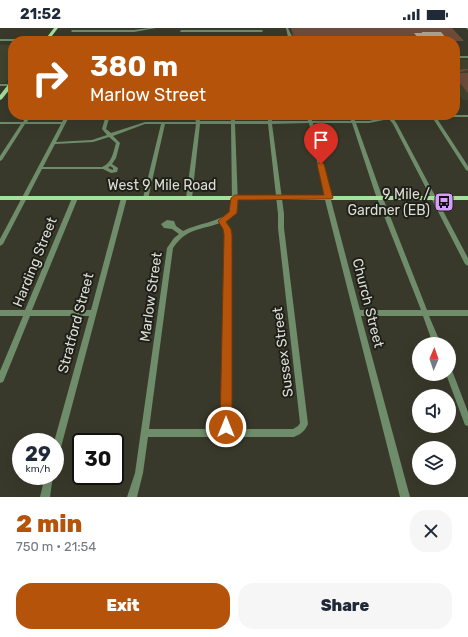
<!DOCTYPE html>
<meta charset="utf-8">
<style>
body{margin:0;font-family:Rubik,sans-serif;background:#f6f6f7;color:#1f2937;height:100vh;display:flex;flex-direction:column;font-size:15px;white-space:nowrap}
*{box-sizing:border-box;margin:0}
p{font-size:13px;color:#747a83}
.icon{flex:none;width:22px;height:22px;fill:none;stroke:currentColor;stroke-width:2;stroke-linecap:round;stroke-linejoin:round}
.map{position:relative;height:469px;overflow:hidden}
.sheet{display:flex;flex-direction:column;background:#fff;flex:1}
.sheet>*{flex:none}
.top-card{position:absolute;left:8px;top:8px;width:452px;height:84px;border-radius:16px;box-shadow:0 4px 16px #0002;background:#b45309;color:#fff;overflow:hidden}
.needle{width:26px;rotate:2deg}
.controls{position:absolute;left:412px;top:309px;display:grid;gap:8px}
.controls a{display:grid;place-items:center;width:44px;height:44px;border-radius:50%;background:#fff;box-shadow:0 4px 16px #0002;font-size:20px}
.speed{position:absolute;left:12px;top:405px;display:flex;gap:8px;font-size:20px;font-weight:700;text-align:center}
.speed>*{display:grid;place-content:center;width:52px;height:52px;border-radius:50%;background:#fff;box-shadow:0 4px 16px #0002;line-height:1}
.speed small{font-size:10px;font-weight:400}
.speed .limit{border:2px solid #111;border-radius:6px;background:#fff;color:#111}
.pin{position:absolute;display:grid;place-items:center;width:34px;height:34px;color:#fff;margin:-41px -17px;border-radius:50% 50% 50% 0;rotate:-45deg;box-shadow:0 0 4px #0007}
.pin .icon{rotate:45deg}
.me{position:absolute;width:44px;margin:-22px;rotate:0deg;stroke-linejoin:round;filter:drop-shadow(0 0 3px #0008)}
.turn{display:flex;align-items:center;gap:14px;height:84px;padding:0 16px;font-size:18px}
.turn .icon{width:52px;height:52px;stroke-width:2.5}
.turn b{display:block;font-size:28px;line-height:34px}
.round{display:grid;place-items:center;flex:none;width:42px;height:42px;border-radius:16px;background:#f6f6f7}
.overview{display:flex;align-items:center;justify-content:space-between;height:68px;padding:0 16px}
h1{font-size:24px;font-weight:800;line-height:30px;color:#b45309}
.button{display:flex;gap:8px;margin-top:auto;padding:8px 16px}
.button a{flex:1;height:46px;border-radius:16px;background:#b45309;color:#fff;font-size:16px;font-weight:800;line-height:46px;text-align:center}
.button a+a{background:#f6f6f7;color:#1f2937}
.status{display:flex;justify-content:space-between;align-items:center;height:28px;padding:0 20px;background:#fff;direction:ltr}
.status svg{height:11px;fill:currentColor}
.map>svg:first-child{display:block}
.built{fill:#42432e}
.green{fill:#6e4c3b}
.building{fill:#ada495}
.lines{fill:none;stroke-linecap:round;stroke-linejoin:round}
.minor{fill:#6f8d6a;fill-rule:evenodd}
.major{fill:#a3e298;fill-rule:evenodd}
.route{fill:#b45309;stroke:#753606}
.labels{text-anchor:middle;dominant-baseline:central;stroke-width:4;stroke-linejoin:round;paint-order:stroke}
.street-label{font-size:14px;fill:#dcddd4;stroke:#1f2019}
.poi-label{font-size:14px;fill:#dcddd4;stroke:#1f2019;text-anchor:end}
</style>
<div class="status"><b>21:52</b><svg viewBox="0 0 49 12"><path d="M0 12V9h3v3zM5 12V6h3v6zM10 12V3h3v9zM15 12V0h3v12zM26 1h20v11H26zM47 4h2v5h-2z"/></svg></div>
<div class="map">
<svg width="468" height="469" viewBox="0 0 468 469">
<rect width="100%" height="100%" fill="#39392b"/>
<path class="built" d="M0 17H13V45L5 55H0Z
M455 31 468 32V72H463L455 62Z"/>
<path class="green" d="M291 0H452L464 13H299L306 12 294 11Z
M462 41H468V42L457 45H468V65L455 49V43Z"/>
<path class="building" d="M422 4H441L446 10H418L414 5H422Z"/>
<g class="lines">
<path class="minor" d="M149 0H156L134 4H72L71 3 72 2H134Z
M286 0H288C291 6 292 10 298 13H0V11L291 12 288 9Z
M466 0H468V2Z
M181 2H262L263 3 262 4H180Z
M455 28H468V30H455Z
M0 56H11L13 57 11 58H0Z
M27 87H31L27 94H62L66 87H70L56 114 92 112 107 107 102 101 106 87H110L106 101 111 105 145 94H196L194 87H198L200 93H231V87H235V93H268L267 87H271L272 93H308L307 87H311L312 93H351L349 87H353L355 93H369L387 89 386 87H390L391 88 398 87H468V89H436L468 138V143L466 142 432 89H399L393 90 397 96 468 230V238L465 236 393 96 389 91 369 95H356L381 165 427 282H468V288H429L441 316H433L423 288H361L410 469H400L326 176 309 95 272 96 284 186V200L308 396C305 403 301 406 294 409H148L143 445 137 469H127L135 445 167 220 174 210 179 206 172 201 164 200 161 196 167 192 174 193 176 198 183 203C199 195 216 195 230 184L232 176 231 96H200L192 170 189 172 186 170 196 96H165L148 171 146 172 143 170 161 96H145L113 108 120 115 116 130 112 136 118 140 117 144 111 145 103 141H42L3 216 0 218V211L61 96H25L2 132 0 133V128L21 96H0V94H23ZM313 95H352L375 165 421 282H360L332 176ZM235 96H268L278 186V200L300 395 298 398 293 401H230L231 207 230 201 225 193 235 186 238 176ZM109 109 116 115C113 125 112 135 102 139H43L55 116 93 114ZM110 138 113 140V142L108 140ZM220 195 224 201 225 207 222 401H149L173 220C188 199 199 203 220 195Z
M75 168 78 170 32 282H91L121 170 124 168 127 170 59 427 58 430 55 431 54 414 89 288H30L4 352 3 354 0 355V343L23 288H0V282H25L72 170Z
M449 342 452 343 453 345 468 384V398L465 397 446 346H449Z
M45 448H53L50 469H40Z"/>
<path class="major" d="M54 0H58L48 13H44Z
M11 53H13V57L2 71 0 72V67Z
M0 168H468V172H0Z"/>
</g>
<path class="route" d="M321 134 324 136 333 170 331 171 238 172 237 185 226 194 231 201 232 207V399L231 404 226 405 222 404 220 399 224 207 223 201 218 193 229 184 231 170 235 167H324L317 136Z"/>
<defs>
<symbol id="bus-square" viewBox="-11 -11 22 22"><rect x="-9" y="-9" width="18" height="18" rx="4" fill="#d79bf9" stroke="#1f2019"/><path d="M-5-6H5V4H4V6H2V4H-2V6H-4V4H-5ZM-3.5-4V0h7V-4ZM-3.5 1.2v1.5H-2V1.2ZM2 1.2v1.5H3.5V1.2Z" fill="#111"/></symbol>
</defs>
<g fill-rule="evenodd">
<use href="#bus-square" x="433" y="163" width="22" height="22"/>
</g>
<g class="labels">
<g class="street-label">
<text x="162" y="157">West 9 Mile Road</text>
<text transform="translate(35 234) rotate(-68)">Harding Street</text>
<text transform="translate(151 269) rotate(-82)">Marlow Street</text>
<text transform="translate(368 275) rotate(76)">Church Street</text>
<text transform="translate(76 295) rotate(-75)">Stratford Street</text>
<text transform="translate(283 324) rotate(-97)">Sussex Street</text>
</g>
<g class="poi-label">
<text x="430" y="166">9 Mile /<tspan x="430" dy="16">Gardner (EB)</tspan></text>
</g>
</g>
</svg>
<div class="controls">
<a><svg class="needle" viewBox="-14 -14 28 28"><path d="M0-13l5 13h-10z" fill="#e53935"/><path d="M0 13l5-13h-10z" fill="#747a83"/></svg></a>
<a><svg class="icon" aria-label="sound" viewBox="0 0 24 24"><path d="M4 9h4l5-4v14l-5-4H4zM17 9q2 3 0 6"/></svg></a>
<a><svg class="icon" aria-label="layers" viewBox="0 0 24 24"><path d="M12 4l9 5-9 5-9-5zM3 14l9 5 9-5"/></svg></a>
</div>
<div class="speed"><div>29<small>km/h</small></div><div class="limit">30</div></div>
<div class="pin" style="left:321px;top:136px;background:#d93025"><svg class="icon" aria-label="arrive" viewBox="0 0 24 24"><path d="M6 21V4h12l-3 4 3 4H6"/></svg></div>
<svg class="me" style="left:226px;top:399px" viewBox="-20 -20 40 40"><circle r="17" fill="#b45309" stroke="#fff" stroke-width="3"/><path d="M0-11L8 9 0 5-8 9z" fill="#fff"/></svg>
<div class="top-card">
<div class="turn"><svg class="icon" aria-label="right" viewBox="0 0 24 24"><path d="M7 20v-9h11M14 6l5 5-5 5"/></svg><div><b>380 m</b>Marlow Street</div></div>
</div>
</div>
<section class="sheet">
<div class="overview"><div><h1>2 min</h1><p>750 m · 21:54</p></div><a class="round"><svg class="icon" aria-label="close" viewBox="0 0 24 24"><path d="M6 6l12 12M18 6L6 18"/></svg></a></div>
<div class="button"><a>Exit</a><a>Share</a></div>
</section>
